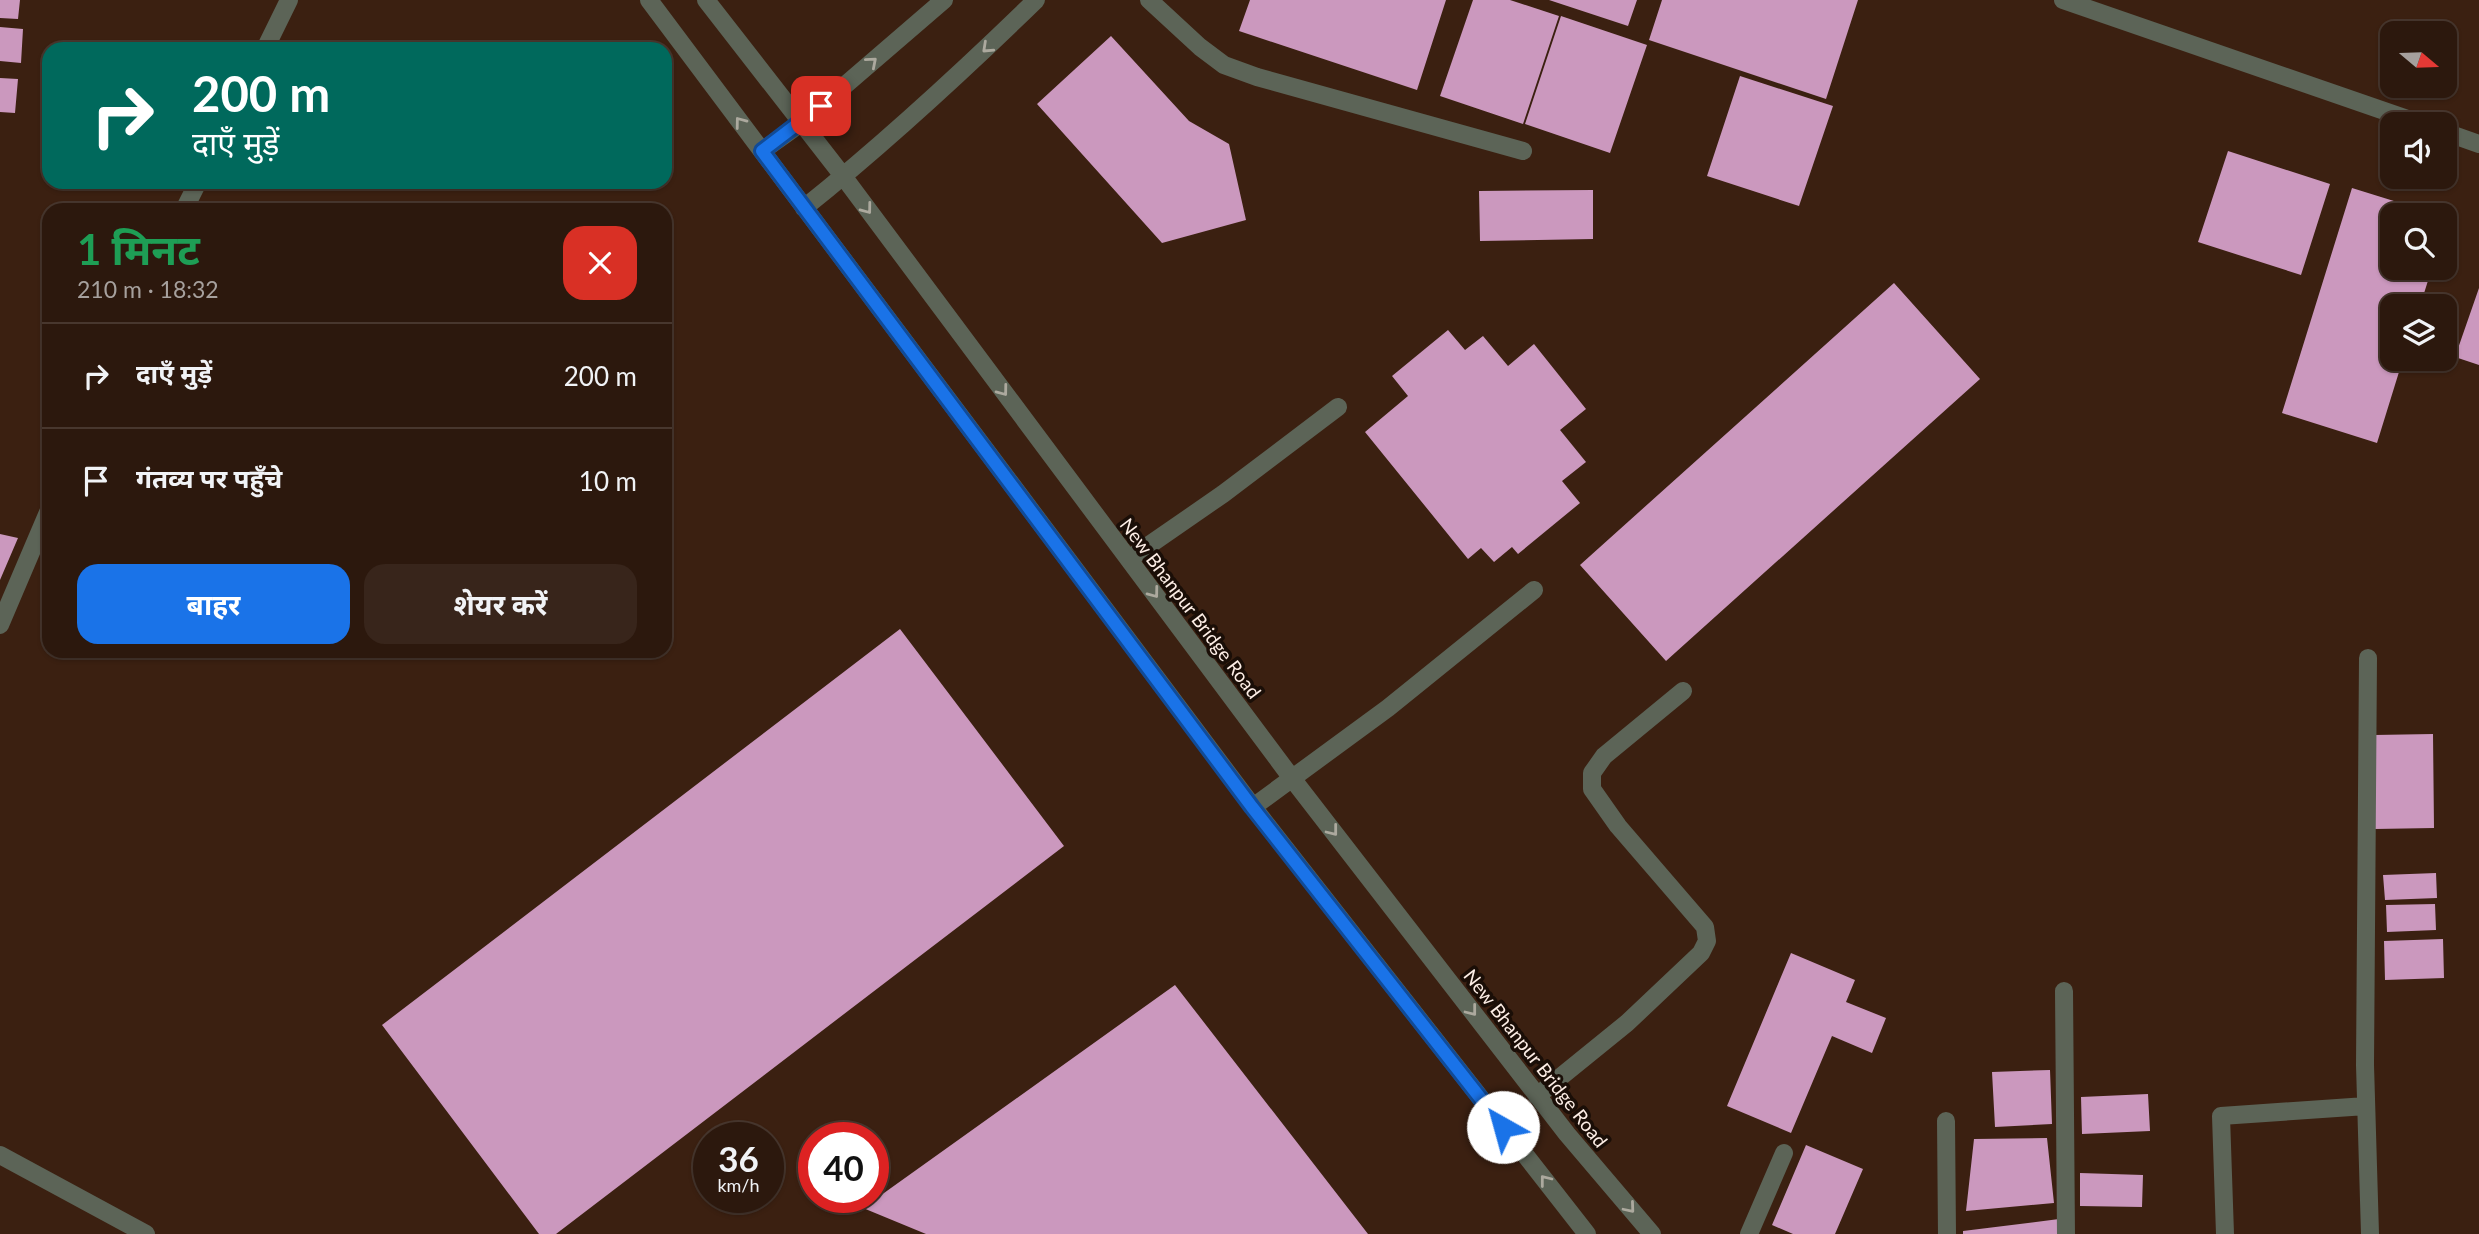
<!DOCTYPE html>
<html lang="hi">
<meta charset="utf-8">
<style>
body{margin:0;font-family:Lato,"Noto Sans Devanagari",sans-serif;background:#38251b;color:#f1f3f6;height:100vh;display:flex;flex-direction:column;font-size:26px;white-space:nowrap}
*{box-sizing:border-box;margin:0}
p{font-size:23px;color:#a6a09d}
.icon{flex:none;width:38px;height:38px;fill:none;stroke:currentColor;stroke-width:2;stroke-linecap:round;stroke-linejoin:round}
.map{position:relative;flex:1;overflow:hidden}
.sheet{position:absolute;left:42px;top:203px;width:630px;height:455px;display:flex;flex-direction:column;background:#2c180d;border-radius:21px;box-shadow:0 2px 5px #0004,0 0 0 2px #48372e}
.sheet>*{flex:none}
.hud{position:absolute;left:42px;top:42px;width:630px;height:147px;border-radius:21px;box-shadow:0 2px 5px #0004,0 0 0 2px #48372e;background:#00695c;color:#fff;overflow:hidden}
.needle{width:46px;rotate:109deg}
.tools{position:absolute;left:2380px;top:21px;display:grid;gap:14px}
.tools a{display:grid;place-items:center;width:77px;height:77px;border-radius:14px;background:#2c180d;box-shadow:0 2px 5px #0004,0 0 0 2px #48372e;font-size:35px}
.speed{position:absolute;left:693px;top:1122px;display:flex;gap:14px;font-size:35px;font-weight:700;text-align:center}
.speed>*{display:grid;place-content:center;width:91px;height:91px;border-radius:50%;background:#2c180d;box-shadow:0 2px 5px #0004,0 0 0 2px #48372e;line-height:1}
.speed small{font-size:18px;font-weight:400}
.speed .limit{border:10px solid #d22;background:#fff;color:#111}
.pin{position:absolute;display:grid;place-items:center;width:60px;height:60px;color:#fff;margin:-30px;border-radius:14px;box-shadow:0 4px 10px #0006}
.me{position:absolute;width:77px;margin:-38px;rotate:322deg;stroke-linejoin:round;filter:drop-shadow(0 0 5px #0008)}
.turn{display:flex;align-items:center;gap:24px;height:147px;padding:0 35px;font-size:32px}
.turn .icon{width:91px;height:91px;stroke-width:2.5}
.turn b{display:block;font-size:49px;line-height:60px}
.round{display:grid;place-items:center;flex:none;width:74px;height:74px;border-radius:21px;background:#38251b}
.head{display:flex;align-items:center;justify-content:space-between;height:119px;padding:0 35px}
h1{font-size:42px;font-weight:700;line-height:52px;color:#1e9e55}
.primary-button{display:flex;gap:14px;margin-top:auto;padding:14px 35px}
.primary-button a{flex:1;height:80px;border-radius:21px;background:#1a73e8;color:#fff;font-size:28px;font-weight:700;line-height:80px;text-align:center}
.primary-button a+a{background:#38251b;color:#f1f3f6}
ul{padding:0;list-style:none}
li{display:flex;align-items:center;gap:21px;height:105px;padding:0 35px;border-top:2px solid #48372e}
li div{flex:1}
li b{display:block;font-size:26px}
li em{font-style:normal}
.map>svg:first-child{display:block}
.building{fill:#cb98be}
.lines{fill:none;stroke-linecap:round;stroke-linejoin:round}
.minor{stroke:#5c6457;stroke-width:18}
.oneway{stroke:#aca99e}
.route-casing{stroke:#114b97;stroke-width:18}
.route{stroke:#1a73e8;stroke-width:12}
.labels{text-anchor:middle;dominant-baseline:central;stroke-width:7;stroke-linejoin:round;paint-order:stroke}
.street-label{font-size:19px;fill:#fdeee6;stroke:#1a0e07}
</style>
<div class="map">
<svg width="2479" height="1234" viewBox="0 0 2479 1234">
<rect width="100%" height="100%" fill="#3b2011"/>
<path class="building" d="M0 0H20L18 19 0 18Z
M1250 0H1446L1417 90 1239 31Z
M1473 0H1510L1559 16 1523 124 1440 96Z
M1549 0H1637L1628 26Z
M1662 0H1858L1826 99 1649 40Z
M1561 16 1647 45 1610 153 1525 124Z
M0 27 23 29 21 63 0 61Z
M1111 36 1189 121 1229 144 1246 220 1162 243 1037 104Z
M1740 76 1833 106 1799 206 1707 176Z
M0 78 18 79 15 113 0 112Z
M2228 151 2330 184 2301 275 2198 242Z
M2352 188 2439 215H2392V268H2432L2420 306H2392V359H2403L2377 443 2282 413Z
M1593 190V239L1480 241 1479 191Z
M1894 283 1980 379 1666 661 1580 565Z
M2479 288V365L2455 357Z
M1448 330 1465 350 1483 336 1508 366 1534 344 1586 409 1560 430 1586 462 1562 481 1580 503 1518 554 1512 547 1494 562 1481 548 1468 559 1365 432 1408 396 1392 376Z
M0 534 18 538 0 580Z
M900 629 1064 846 556 1234H539L382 1025Z
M2433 734 2434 828 2375 829 2374 735Z
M2436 873 2437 898 2385 900 2383 875Z
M2435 904 2436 930 2387 932 2386 905Z
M2443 939 2444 978 2385 980 2384 941Z
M1791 953 1855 980 1846 1002 1886 1018 1872 1053 1832 1036 1791 1133 1727 1106Z
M1175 985 1368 1234H926L863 1208Z
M2050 1070 2052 1124 1995 1127 1992 1072Z
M2148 1094 2150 1131 2082 1134 2081 1097Z
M2047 1138 2054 1203 1966 1211 1974 1139Z
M1806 1145 1863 1169 1835 1234H1793L1772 1225Z
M2080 1173 2143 1175 2142 1207 2080 1206Z
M2059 1219V1234H1963V1231Z"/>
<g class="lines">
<path class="minor" d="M649 0 1253 807 1587 1234
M706 0 843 176 1291 777 1567 1134 1652 1234
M1149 0 1200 47 1224 65 1257 77 1523 151
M2063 0 2422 124
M265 49 289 0
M2445 132 2479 144
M762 151 800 124 944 0
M804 208C885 143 962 72 1036 0
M184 210 198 182
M1129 559 1223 494 1338 407
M0 625 49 510
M2368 658 2365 1065 2370 1234
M1253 807 1388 708 1534 590
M2064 991 2066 1234
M1537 1096 1627 1023 1701 953 1707 941 1705 927 1618 826 1592 789V773L1604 756 1683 691
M1946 1121 1947 1234
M0 1155 146 1234
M1749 1234 1784 1153
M2225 1234 2221 1116 2366 1106"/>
</g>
<defs><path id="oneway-chevron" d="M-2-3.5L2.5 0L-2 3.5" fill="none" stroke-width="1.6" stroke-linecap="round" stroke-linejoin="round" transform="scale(1.75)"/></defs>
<g class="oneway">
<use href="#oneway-chevron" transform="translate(987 48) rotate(137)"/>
<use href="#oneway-chevron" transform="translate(872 62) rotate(-41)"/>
<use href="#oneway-chevron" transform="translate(740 122) rotate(-127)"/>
<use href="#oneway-chevron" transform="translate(867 209) rotate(53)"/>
<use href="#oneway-chevron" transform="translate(1003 391) rotate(53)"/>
<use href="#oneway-chevron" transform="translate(1154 593) rotate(53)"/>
<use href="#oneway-chevron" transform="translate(1333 831) rotate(52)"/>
<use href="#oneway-chevron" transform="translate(1472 1011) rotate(52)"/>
<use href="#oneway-chevron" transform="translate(1545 1180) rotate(-128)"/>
<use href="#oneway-chevron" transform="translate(1630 1208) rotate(50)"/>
</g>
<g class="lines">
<defs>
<path id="route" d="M821 106 762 151 1252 807 1503 1127"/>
</defs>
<use href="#route" class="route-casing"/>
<use href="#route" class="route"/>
</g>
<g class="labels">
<g class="street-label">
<text transform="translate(1191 608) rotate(53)">New Bhanpur Bridge Road</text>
<text transform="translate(1536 1058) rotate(52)">New Bhanpur Bridge Road</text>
</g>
</g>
</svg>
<div class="tools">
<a><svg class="needle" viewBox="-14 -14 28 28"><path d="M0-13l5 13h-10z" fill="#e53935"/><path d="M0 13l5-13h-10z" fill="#a6a09d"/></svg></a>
<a><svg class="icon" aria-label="sound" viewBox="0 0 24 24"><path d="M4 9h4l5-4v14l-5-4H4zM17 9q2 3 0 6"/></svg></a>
<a><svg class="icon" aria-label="search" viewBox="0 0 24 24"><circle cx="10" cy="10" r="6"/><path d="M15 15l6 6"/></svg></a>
<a><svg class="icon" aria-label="layers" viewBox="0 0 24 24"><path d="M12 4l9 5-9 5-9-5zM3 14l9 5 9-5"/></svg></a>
</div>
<div class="speed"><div>36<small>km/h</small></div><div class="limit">40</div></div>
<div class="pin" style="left:821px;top:106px;background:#d93025"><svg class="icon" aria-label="arrive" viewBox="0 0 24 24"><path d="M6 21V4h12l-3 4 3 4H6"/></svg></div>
<svg class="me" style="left:1503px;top:1127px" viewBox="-20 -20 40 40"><circle r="19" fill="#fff"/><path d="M0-13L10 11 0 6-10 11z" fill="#1a73e8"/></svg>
<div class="hud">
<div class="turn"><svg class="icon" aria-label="right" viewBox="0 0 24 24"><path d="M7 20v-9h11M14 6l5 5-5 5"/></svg><div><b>200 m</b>दाएँ मुड़ें</div></div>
</div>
<section class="sheet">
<div class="head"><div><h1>1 मिनट</h1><p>210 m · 18:32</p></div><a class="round" style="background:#d93025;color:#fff"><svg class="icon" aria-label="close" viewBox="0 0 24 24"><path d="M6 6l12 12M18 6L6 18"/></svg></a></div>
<ul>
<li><svg class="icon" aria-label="right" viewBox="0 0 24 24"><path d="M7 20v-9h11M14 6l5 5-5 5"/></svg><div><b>दाएँ मुड़ें</b></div><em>200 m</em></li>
<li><svg class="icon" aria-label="arrive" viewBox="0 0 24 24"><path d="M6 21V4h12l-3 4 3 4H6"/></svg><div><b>गंतव्य पर पहुँचे</b></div><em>10 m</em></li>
</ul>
<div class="primary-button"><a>बाहर</a><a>शेयर करें</a></div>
</section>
</div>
